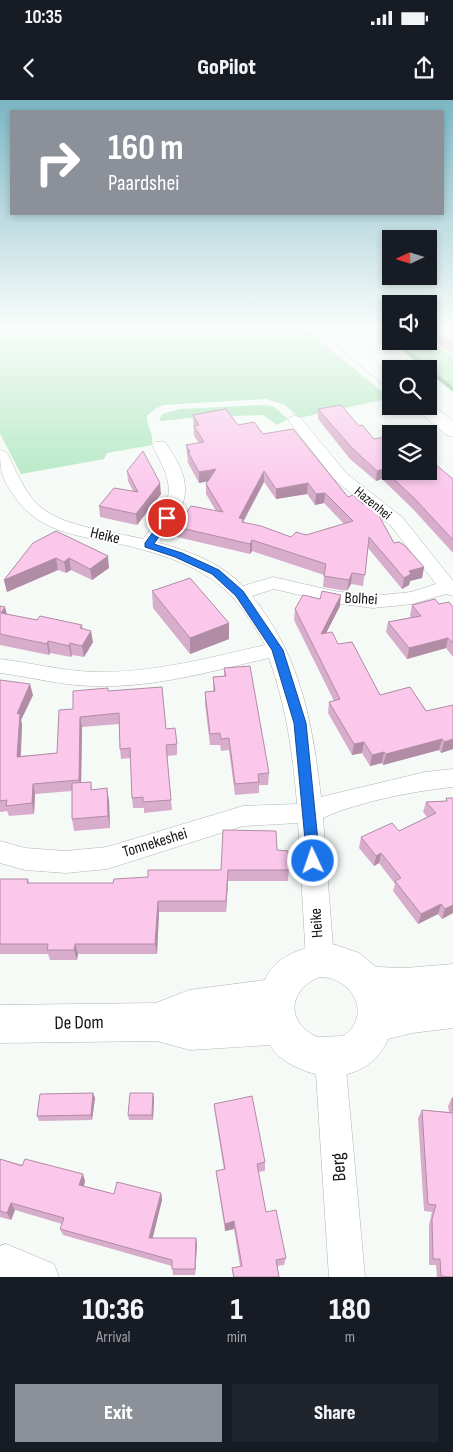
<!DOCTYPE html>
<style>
body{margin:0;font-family:"Sofia Sans Condensed",sans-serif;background:#20242c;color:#f1f3f6;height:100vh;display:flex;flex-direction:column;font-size:19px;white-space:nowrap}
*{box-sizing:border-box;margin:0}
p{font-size:16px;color:#9ea1a6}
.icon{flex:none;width:28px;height:28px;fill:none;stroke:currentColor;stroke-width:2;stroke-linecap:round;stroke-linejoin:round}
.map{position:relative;height:1177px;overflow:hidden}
.drawer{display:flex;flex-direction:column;background:#171b24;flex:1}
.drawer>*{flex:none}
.banner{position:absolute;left:10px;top:10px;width:434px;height:105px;border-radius:0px;box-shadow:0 2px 8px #0003;background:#8c9099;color:#fff;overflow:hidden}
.needle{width:32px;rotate:266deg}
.buttons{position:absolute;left:382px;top:130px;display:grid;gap:10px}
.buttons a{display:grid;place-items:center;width:55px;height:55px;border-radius:0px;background:#171b24;box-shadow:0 2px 8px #0003;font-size:25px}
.pin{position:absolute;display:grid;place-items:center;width:42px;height:42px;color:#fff;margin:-21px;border:2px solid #fff;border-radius:50%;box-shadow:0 1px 5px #0007}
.me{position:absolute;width:55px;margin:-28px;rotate:357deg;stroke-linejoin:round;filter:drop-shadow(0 0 4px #0008)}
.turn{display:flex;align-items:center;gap:18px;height:105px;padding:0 15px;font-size:22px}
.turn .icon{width:65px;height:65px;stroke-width:2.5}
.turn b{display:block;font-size:35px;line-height:42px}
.eta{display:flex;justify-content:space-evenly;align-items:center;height:85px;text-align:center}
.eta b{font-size:30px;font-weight:800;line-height:35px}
.button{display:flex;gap:10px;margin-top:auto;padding:10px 15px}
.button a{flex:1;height:58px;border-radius:0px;background:#8c9099;color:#fff;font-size:20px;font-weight:800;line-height:58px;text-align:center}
.button a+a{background:#20242c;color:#f1f3f6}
.status{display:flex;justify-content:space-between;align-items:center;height:35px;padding:0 25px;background:#171b24;direction:ltr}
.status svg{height:14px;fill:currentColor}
header{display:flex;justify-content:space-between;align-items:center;height:65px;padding:0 15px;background:#171b24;font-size:22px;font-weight:800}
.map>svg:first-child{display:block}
.green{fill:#b2e7c2}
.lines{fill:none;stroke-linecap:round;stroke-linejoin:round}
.stream{stroke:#7abb8f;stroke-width:4.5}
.street-casing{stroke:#b0b5b1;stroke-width:1}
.secondary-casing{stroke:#b0b5b1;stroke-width:1}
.street{fill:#fff;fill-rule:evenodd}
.secondary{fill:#fff;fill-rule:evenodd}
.wall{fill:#d8accb;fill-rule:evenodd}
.shaded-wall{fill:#b08ca5}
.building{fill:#fbc8ec;stroke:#b08ca5;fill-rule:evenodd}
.route{fill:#1a73e8;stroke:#114b97}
.labels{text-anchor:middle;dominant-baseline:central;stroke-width:4;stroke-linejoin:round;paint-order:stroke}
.far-street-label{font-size:14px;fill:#121412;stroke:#fff}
.street-label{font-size:16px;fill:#121412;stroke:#fff}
.near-street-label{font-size:19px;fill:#121412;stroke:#fff}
</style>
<div class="status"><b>10:35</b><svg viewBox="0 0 49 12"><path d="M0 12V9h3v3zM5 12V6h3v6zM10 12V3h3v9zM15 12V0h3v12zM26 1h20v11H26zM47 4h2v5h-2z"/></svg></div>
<header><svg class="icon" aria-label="back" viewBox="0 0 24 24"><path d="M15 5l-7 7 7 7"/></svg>GoPilot<svg class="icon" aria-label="share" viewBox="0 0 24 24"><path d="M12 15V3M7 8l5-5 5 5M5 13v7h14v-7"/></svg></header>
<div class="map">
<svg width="453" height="1177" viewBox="0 0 453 1177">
<rect width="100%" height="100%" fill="#f5faf7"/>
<path class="green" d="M0 228H304L390 298 299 318 285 305 266 299 163 305 155 309 147 316C147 327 154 334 152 345L107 353 104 359 21 374 0 334Z
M429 239 453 256V286L396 241H429Z
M263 305 273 306 288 319 277 325 263 315 201 317 159 321 162 314 180 309Z"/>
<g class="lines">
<path class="stream" d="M380 228 391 238
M395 241 428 269
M429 270 453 289"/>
<defs>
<path id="street" d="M295 316 300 317 346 373 403 418 453 481V496L446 494 412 504 373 508 334 503 274 489 252 496C301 557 312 621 321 697L425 672 453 669V687C414 691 357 702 323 718L334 860 330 869 320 873 310 869 306 860 298 723 243 726 107 769 66 773 25 770 0 763V741L25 748 66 751 107 747 243 706 297 704C293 653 286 606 269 558 212 571 154 588 95 586 63 586 32 577 0 573V559C32 563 63 571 95 572 152 573 209 558 265 545 251 519 232 491 207 476 183 461 156 453 129 446 86 436 41 436 14 396 2 378 0 372 0 350L6 352 8 355C16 371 23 388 35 402 58 427 111 431 143 439 174 398 177 391 152 345L155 342H165C196 386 189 402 159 443 189 451 221 463 243 486L273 477 334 491 373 496 411 492 436 484 391 426 334 379 288 320 290 317Z
M330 943 341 947 345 958 365 1177H329L315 958 319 947Z
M6 1144 54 1164 59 1177H0V1146Z"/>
<path id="secondary" d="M316 228H334L391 273V287L385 286Z
M429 302 453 321V337L446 335 413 306H429Z
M320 843 336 845 359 853 376 867 405 868 453 864V928L412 933 388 939C372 977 330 984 296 967 286 962 276 956 270 945L190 950 157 941 0 943V905L156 903 189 890 265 880C275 856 298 851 320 843ZM320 877C353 877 373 916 343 936L317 937C285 922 288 889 320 877Z"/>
</defs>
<use href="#street" class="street-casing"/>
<use href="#secondary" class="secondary-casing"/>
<use href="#street" class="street"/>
<use href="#secondary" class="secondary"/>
</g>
<path class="wall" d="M429 228H453V254L429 237Z
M318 309 359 326 374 339 453 379V453L413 409 382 379 376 381 350 359 318 319Z
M193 315 238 325 263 334 348 397 394 443 424 467 422 478 410 481 409 485 402 489 368 448 363 486 351 484 347 491 323 487 324 475 252 451 250 454 177 437V427L216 411 206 394V384L208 381 199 383 188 363 186 345 199 343 194 336ZM264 382 276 399 307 394 315 405 324 403 344 424 306 435 291 437 243 423Z
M127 371 161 394 137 425 100 417 99 406 133 391 128 381Z
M33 443 109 468 92 480 71 470 66 473 58 470 7 492 4 480Z
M152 491 229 539 190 554 153 508Z
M320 499 340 506 326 533 338 544 380 595 410 587 453 649 441 653 439 650 383 665 382 663 370 666 362 653 352 655 328 613 329 602 334 601 294 520 295 509Z
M439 504 453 507V557L446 548 407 559 386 532 388 522 411 517 410 516 412 505Z
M0 506 7 514 37 520 82 525 83 529 93 542 84 557 72 555 71 557 50 553 49 555 0 545Z
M224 568 269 673 268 685H259V693L235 695 229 650 221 651 220 645H210L205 604V592H213V577L224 576Z
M0 580 33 595 21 620 22 624 21 656 57 653 73 609 108 591 166 629 177 644V655L167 656 172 710 144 713V708H133L132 698 131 658 121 659 120 649 119 624 82 627 81 682H91L92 690 109 700 110 728 74 731 72 719V691L35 694 34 714 9 716 7 711 0 712Z
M446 698H453V813L442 819 438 814 418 824 393 791 395 784 379 763 374 766 359 748 361 737 399 731 427 717 423 712 426 702 446 701Z
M277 750 289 770 288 781H228L226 812H159L157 854H78L77 860H50L48 854H0V779H28L29 783H113L148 777 221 770Z
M153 993 154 998 153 1020H129L128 1015Z
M95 998 92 1020 39 1021 37 1016Z
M452 998H453V1177H437L436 1165H429V1125L432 1112 424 1111 418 1018 422 1010 449 1012 448 1006Z
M214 1004 265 1062V1071L258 1072 266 1112 286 1158 284 1165 277 1166 279 1177H233L232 1168 240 1166 234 1129 225 1131 217 1079 216 1071 224 1070 215 1013Z
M0 1059 85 1081 84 1086 114 1094 161 1093 162 1100 152 1138 197 1144 195 1175H173L172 1166 63 1135 60 1129 62 1124 15 1110 11 1120 0 1117Z"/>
<path class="shaded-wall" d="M216 369V380L199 383V372Z
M383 369 382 379 376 381 377 371Z
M264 371V382L243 421V430L239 418Z
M160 383 161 394 137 425 136 414Z
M308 383 307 394 276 399V389Z
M325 393 324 403 315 405 316 394Z
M252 440V451L250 454V444Z
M108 456 109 468 92 480 90 469Z
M56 458 58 470 7 492 4 480Z
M69 458 71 470 66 473 64 462Z
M424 467 422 478 410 481 409 485 402 489 404 478 409 471Z
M352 473 351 484 347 491 349 480Z
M341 495 340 506 320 545 321 534Z
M5 507 8 518 1 513Z
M229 523V539L190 554V538Z
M91 531 93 542 84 557 82 546Z
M448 538 446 548 407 559 409 548Z
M48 541 50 553 49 555 47 544Z
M70 543 72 555 71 557 69 546Z
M30 584 33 595 21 620 22 624 20 667 17 657V614Z
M80 617 82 627 81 691 79 680Z
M442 639 439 650 383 665 386 654Z
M453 639V649L441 653 444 642Z
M364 642 362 653 352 655 354 644Z
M384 652 382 663 370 666 372 655Z
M33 684 35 694 34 714 32 703Z
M107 688 109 700 110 728 108 716Z
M381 753 379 763 374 766 376 756Z
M228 770V781L226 812V801Z
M158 801 159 812 157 854 155 844Z
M441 804 438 814 418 824 421 814Z
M453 805V813L442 819 445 809Z
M75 844 78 854 77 860 74 850Z
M93 993 95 998 92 1020 91 1015Z
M153 993 154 998 153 1020 152 1015Z
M83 1074 85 1081 82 1092 79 1085Z
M161 1093 162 1100 151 1145 149 1138Z
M11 1103 15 1110 11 1120 7 1113Z
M234 1121V1129L225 1131V1124Z
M196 1138 197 1144 195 1175V1169Z"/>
<path class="building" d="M431 228H453V244Z
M341 305 359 326 362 325 374 339 391 336V371H429V359L453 379V440L415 399 383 369 377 371 352 348 318 309Z
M226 309 238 325 254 322 263 334 293 329 348 397 353 395 363 404 367 403 378 414 394 443 399 442 404 445 424 467 409 471 411 474 404 478 369 437 365 475 352 473 349 480 324 476 326 464 252 440 250 444 177 427 191 406 223 412 206 384 216 369 199 372 188 352H190L186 345 204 342 194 326 199 325 193 315ZM264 371 276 389 308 383 316 394 325 393 353 421 306 435 296 432 291 437 261 426 242 422 243 419 239 418Z
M143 351 160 383 136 414 99 406 114 388 138 392 127 371Z
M56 431 108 456 90 469 69 458 64 462 56 458 4 480 33 443Z
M190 478 229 523 190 538 152 491Z
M322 491 341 495 321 534 332 532 338 544 352 542 380 595 410 587 426 611 453 605V639L444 642 442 639 386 654 384 652 372 655 364 642 354 644 329 602 340 599 295 509 303 495 320 499Z
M435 499 439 504 449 502 453 507V543L448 538 409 548 388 522 421 516 412 505Z
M0 506 5 507 1 513 37 520 40 516 82 525 80 528 91 531 82 546 70 543 69 546 48 541 47 544 0 534Z
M250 566 269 673 258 674 259 682 235 684 229 638 221 639 220 633 210 634 205 592 215 591 213 577 226 576 224 568Z
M0 580 30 584 17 614 20 613 17 657 57 653 59 610 73 609V591L108 588V591L162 587 166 629 175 628 177 644 166 645 171 700 143 702V697L132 698 130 648 120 649 119 613 80 617 79 680 33 684 32 703 6 706 7 700 0 701Z
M91 682V690L107 688 108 716 72 719V683Z
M446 698H453V805L445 809 441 804 421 814 395 781 401 778 381 753 376 756 361 737 392 723 399 731 436 713 426 702 447 701Z
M223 730 276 731 277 750 288 751 289 770H228L226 801H158L155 844H75L74 850H47L48 844H0V779H28L27 783H113L114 779 148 777V770H221Z
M93 993 91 1015 37 1016 40 994Z
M130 993H153L152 1015H128Z
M252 996 265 1062 257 1064 266 1112 276 1110 286 1158 276 1160 279 1177H234L232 1168 242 1166 234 1121 225 1124 216 1071 225 1069 214 1004Z
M452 998H453V1011Z
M422 1010 453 1013V1177L441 1176 440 1159H433L432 1119 436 1105 428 1104Z
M0 1059 22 1066 25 1059 83 1074 79 1085 114 1094 117 1082 161 1093 149 1138H196L195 1169H172V1160L60 1129 64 1118 11 1103 7 1113 0 1111Z"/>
<linearGradient id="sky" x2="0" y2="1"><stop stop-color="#7cb7c4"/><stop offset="0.58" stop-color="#fafdfb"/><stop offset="1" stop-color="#fafdfb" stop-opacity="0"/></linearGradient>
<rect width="453" height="393" fill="url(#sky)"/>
<path class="route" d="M167 416 171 418 154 444 182 453 219 470 243 491 283 550 306 623 320 761 318 765 313 767 309 765 307 761 294 623 272 550 236 496 212 474 175 457 145 447V443L164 417Z"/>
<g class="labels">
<g class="far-street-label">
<text transform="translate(373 403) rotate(39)">Hazenhei</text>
</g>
<g class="street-label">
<text transform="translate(105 436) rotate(13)">Heike</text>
<text transform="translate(361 499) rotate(3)">Bolhei</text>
<text transform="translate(155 743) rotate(-17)">Tonnekeshei</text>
<text transform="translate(317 823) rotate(-94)">Heike</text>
</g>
<g class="near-street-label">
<text transform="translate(79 923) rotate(-1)">De Dom</text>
<text transform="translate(339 1067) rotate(-94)">Berg</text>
</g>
</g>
</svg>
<div class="buttons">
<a><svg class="needle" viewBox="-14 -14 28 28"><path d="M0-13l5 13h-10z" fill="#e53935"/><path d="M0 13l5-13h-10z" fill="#9ea1a6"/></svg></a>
<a><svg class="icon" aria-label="sound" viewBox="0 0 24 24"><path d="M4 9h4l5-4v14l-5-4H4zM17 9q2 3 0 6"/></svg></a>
<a><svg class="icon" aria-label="search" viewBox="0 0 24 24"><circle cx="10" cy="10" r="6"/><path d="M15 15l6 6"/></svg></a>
<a><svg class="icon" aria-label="layers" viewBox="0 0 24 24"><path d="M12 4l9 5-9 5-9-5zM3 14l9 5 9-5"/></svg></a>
</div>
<div class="pin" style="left:167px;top:418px;background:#d93025"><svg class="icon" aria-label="arrive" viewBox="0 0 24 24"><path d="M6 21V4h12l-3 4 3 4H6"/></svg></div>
<svg class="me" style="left:313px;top:761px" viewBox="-20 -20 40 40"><circle r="17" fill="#1a73e8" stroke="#fff" stroke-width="3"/><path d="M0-11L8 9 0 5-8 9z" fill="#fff"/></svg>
<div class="banner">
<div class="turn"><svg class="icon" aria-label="right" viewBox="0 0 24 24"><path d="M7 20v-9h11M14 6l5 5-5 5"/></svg><div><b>160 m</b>Paardshei</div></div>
</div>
</div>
<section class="drawer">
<div class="eta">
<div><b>10:36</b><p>Arrival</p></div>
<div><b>1</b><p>min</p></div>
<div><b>180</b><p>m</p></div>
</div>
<div class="button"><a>Exit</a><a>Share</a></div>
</section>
